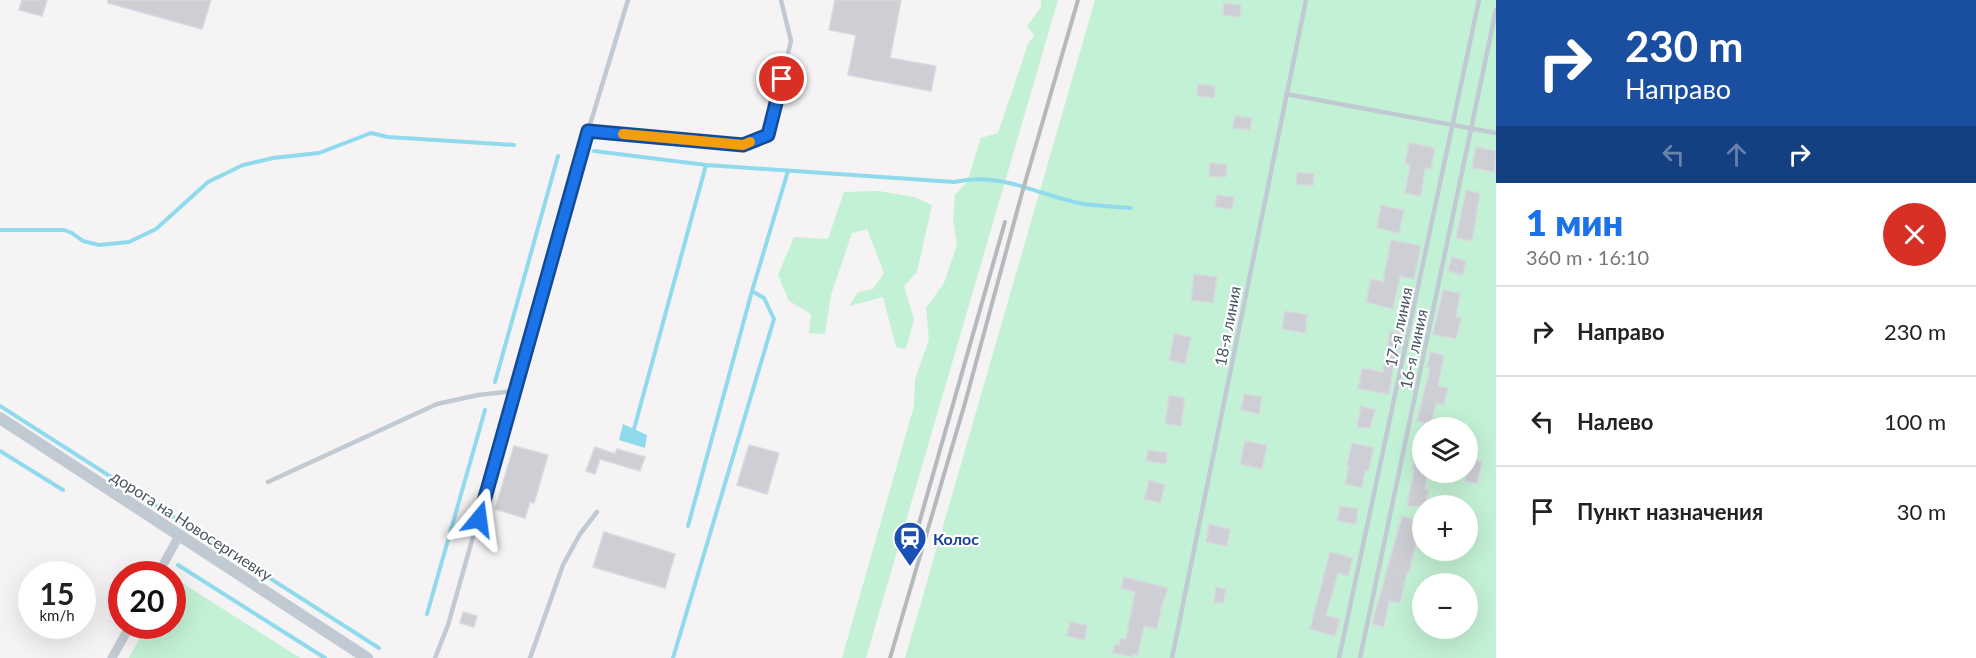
<!DOCTYPE html>
<html lang="ru">
<meta charset="utf-8">
<style>
body{margin:0;font-family:Lato,sans-serif;background:#f2f2f2;color:#222;height:100vh;display:flex;flex-direction:column;font-size:22px;white-space:nowrap}
*{box-sizing:border-box;margin:0}
p{font-size:20px;color:#767676}
.icon{flex:none;width:33px;height:33px;fill:none;stroke:currentColor;stroke-width:2;stroke-linecap:round;stroke-linejoin:round}
.map{position:relative;flex:1;overflow:hidden}
.sheet{display:flex;flex-direction:column;background:#fff;width:480px}
.sheet>*{flex:none}
.hud{background:#1a4fa0;color:#fff;overflow:hidden}
.controls{position:absolute;left:1412px;top:417px;display:grid;gap:12px}
.controls a{display:grid;place-items:center;width:66px;height:66px;border-radius:50%;background:#fff;box-shadow:0 6px 24px #0002;font-size:30px}
.speed{position:absolute;left:18px;top:561px;display:flex;gap:12px;font-size:30px;font-weight:700;text-align:center}
.speed>*{display:grid;place-content:center;width:78px;height:78px;border-radius:50%;background:#fff;box-shadow:0 6px 24px #0002;line-height:1}
.speed small{font-size:15px;font-weight:400}
.speed .limit{border:9px solid #d22;background:#fff;color:#111}
.pin{position:absolute;display:grid;place-items:center;width:51px;height:51px;color:#fff;margin:-26px;border:3px solid #fff;border-radius:50%;box-shadow:0 2px 6px #0007}
.me{position:absolute;width:66px;margin:-33px;rotate:16deg;stroke-linejoin:round;filter:drop-shadow(0 0 4px #0008)}
.turn{display:flex;align-items:center;gap:21px;height:126px;padding:0 30px;font-size:27px}
.turn .icon{width:78px;height:78px;stroke-width:2.5}
.turn b{display:block;font-size:42px;line-height:51px}
.lanes{display:flex;align-items:center;height:57px;padding:0 30px;background:#0003;justify-content:center;gap:30px;direction:ltr}
.lanes .off{opacity:.35}
.round{display:grid;place-items:center;flex:none;width:63px;height:63px;border-radius:32px;background:#f2f2f2}
.headline{display:flex;align-items:center;justify-content:space-between;height:102px;padding:0 30px}
h1{font-size:36px;font-weight:800;line-height:45px;color:#1a73e8}
ul{padding:0;list-style:none}
li{display:flex;align-items:center;gap:18px;height:90px;padding:0 30px;border-top:2px solid #e0e0e0}
li div{flex:1}
li b{display:block;font-size:22px}
li em{font-style:normal}
main{display:flex;flex:1;min-height:0}
.map>svg:first-child{display:block}
.green{fill:#c3f1d5;fill-rule:evenodd}
.water{fill:#90daee}
.lines{fill:none;stroke-linecap:round;stroke-linejoin:round}
.stream{stroke:#90daee;stroke-width:4}
.building{fill:#cdcfd5;stroke:#d7d9de;stroke-width:1.5}
.service{stroke:#c1cad2;stroke-width:4.5}
.minor{stroke:#c1cad2;stroke-width:9}
.tertiary{stroke:#c1cad2;stroke-width:12}
.rail{stroke:#b5b8bd;stroke-width:4}
.route-casing{stroke:#114b97;stroke-width:15}
.route{stroke:#1a73e8;stroke-width:10}
.slow{stroke:#f59e0b;stroke-width:10}
.labels{text-anchor:middle;dominant-baseline:central;stroke-width:4.5;stroke-linejoin:round;paint-order:stroke}
.street-label{font-size:16px;fill:#4a5661;stroke:#fff}
.transit-label{font-size:16px;font-weight:bold;fill:#164399;stroke:#fff;text-anchor:start}
</style>
<main>
<div class="map">
<svg width="1496" height="658" viewBox="0 0 1496 658">
<rect width="100%" height="100%" fill="#f5f3f3"/>
<path class="green" d="M1041 0H1058L866 658H842L914 406 915 379 929 340 926 308 944 283 957 245 953 219 955 195 967 182 981 138 998 133 1028 44 1034 35 1027 26 1041 7Z
M1095 0H1496V658H905ZM1422 428H1467V472H1422ZM1422 506H1467V550H1422ZM1422 584H1467V628H1422Z
M879 191 914 197 932 205 917 272 904 286 914 319 906 349 896 347 883 297 849 306 858 292 873 289 884 273 867 229 852 233 831 295 825 334 809 333 811 314 789 301 778 275 794 237 828 239 844 192Z
M173 577 300 658H129L146 626H172Z"/>
<path class="water" d="M623 424 647 435 645 448 619 440Z"/>
<g class="lines">
<path class="stream" d="M594 151 706 165 954 182C1005 171 1037 196 1084 204 1100 206 1115 207 1131 208
M0 230H64L72 233 83 241 99 245 129 242 156 229 208 182 243 165 273 158 319 153 371 133 388 137 514 145
M495 382 558 156
M0 406 379 648
M634 429 706 165
M0 451 63 490
M688 526 752 291
M178 565 325 658
M427 614 485 410
M673 658 774 319 764 298 752 291 788 171"/>
</g>
<path class="building" d="M22 0H47L42 16 19 10Z
M108 0H211L202 29 108 3Z
M835 0H901L890 58 936 66 931 91 848 75 856 35 829 30Z
M1224 3 1241 5 1240 17 1223 15Z
M1198 84 1215 86 1214 98 1197 96Z
M1235 116 1252 118 1250 130 1233 128Z
M1409 143 1435 148 1431 169 1425 168 1421 196 1405 193 1410 165 1405 164Z
M1476 147 1496 151 1494 172 1472 168Z
M1210 163 1227 165 1226 177 1209 176Z
M1297 172 1314 174 1313 186 1296 184Z
M1466 190 1480 193 1472 241 1456 238Z
M1217 195 1234 197 1232 209 1215 207Z
M1381 205 1404 210 1399 233 1377 228Z
M1391 240 1421 246 1414 279 1400 276 1393 309 1366 302 1371 279 1383 282Z
M1452 257 1466 261 1463 275 1448 271Z
M1194 274 1217 277 1213 303 1191 300Z
M1443 290 1460 293 1456 317 1461 318 1456 339 1433 334Z
M1285 311 1307 315 1305 333 1282 329Z
M1390 331 1402 333 1398 357H1395L1389 394 1358 389 1362 368 1383 372Z
M1174 334 1191 337 1185 364 1169 360Z
M1430 352 1444 355 1438 386 1448 388 1444 405 1436 403 1431 424 1417 421 1430 368 1427 367Z
M1244 394 1262 397 1259 414 1241 410Z
M1169 395 1185 398 1181 426 1165 424Z
M1361 406 1375 410 1370 428 1357 427Z
M1245 441 1267 445 1262 469 1240 464Z
M1418 442 1422 443V472H1428L1425 489 1429 490 1425 506H1407L1414 470H1412Z
M1352 443 1374 448 1368 471 1365 470 1362 488 1345 484 1349 466 1347 465Z
M749 445 779 453 767 494 737 485Z
M514 446 548 455 534 503 530 502 525 518 495 509Z
M595 447 615 454 617 449 645 457 640 471 600 459 595 474 586 471Z
M1148 450 1167 453 1166 464 1146 461Z
M1470 459 1482 462 1477 484 1465 481Z
M1149 480 1165 485 1160 503 1144 499Z
M1340 506 1358 509 1356 524 1337 521Z
M1402 516 1421 521 1409 572H1407L1400 603 1389 601 1384 627 1372 624Z
M1209 524 1230 529 1227 546 1206 542Z
M604 532 675 554 665 588 593 567Z
M1330 552 1353 558 1348 576 1338 573 1326 615 1340 619 1335 636 1310 629Z
M1124 577 1168 588 1164 600H1163L1157 629 1144 626 1138 655 1133 654V657L1113 653 1115 644 1119 645 1120 638 1126 639 1135 592 1121 588Z
M1216 587 1226 589 1223 603 1214 602Z
M463 612 477 616 474 627 460 623Z
M1070 622 1087 625 1085 640 1067 636Z"/>
<g class="lines">
<path class="service" d="M1286 94 1496 133
M588 131 743 145 768 135 791 41 781 0
M268 482 437 404 478 395 515 391
M435 658 448 625 588 131 628 0
M530 658 563 565 580 534 597 512
M1172 658 1306 0
M1339 658 1479 0
M1360 658 1496 10"/>
<path class="minor" d="M158 574 179 536
M112 658 130 626"/>
<path class="tertiary" d="M0 418 367 658"/>
<path class="rail" d="M912 548 1005 222
M890 658 965 403 1022 193 1078 0"/>
</g>
<g class="lines">
<defs>
<path id="route" d="M479 519 588 131 743 145 768 135 782 79"/>
</defs>
<use href="#route" class="route-casing"/>
<use href="#route" class="route"/>
<path class="slow" d="M623 134 743 145 750 142"/>
</g>
<defs>
<symbol id="station-pin" viewBox="-11 -11 22 30"><path d="M0 17L-7.5 6A9.5 9.5 0 1 1 7.5 6Z" fill="#1a4fb4" stroke="#fff"/><path d="M-3-6H3Q5-6 5-4V2Q5 4 3 4L4.5 6H3L1.5 4h-3L-3 6H-4.5L-3 4Q-5 4-5 2V-4Q-5-6-3-6ZM-3.5-4v3h7v-3ZM-3.5 1v1.5H-2V1ZM2 1v1.5H3.5V1Z" fill="#fff"/></symbol>
</defs>
<g fill-rule="evenodd">
<use href="#station-pin" x="891" y="519" width="38" height="52"/>
</g>
<g class="labels">
<g class="street-label">
<text transform="translate(1227 326) rotate(-79)">18-я линия</text>
<text transform="translate(1398 327) rotate(-78)">17-я линия</text>
<text transform="translate(1413 349) rotate(-78)">16-я линия</text>
<text transform="translate(192 525) rotate(33)">дорога на Новосергиевку</text>
</g>
<g class="transit-label">
<text x="933" y="538">Колос</text>
</g>
</g>
</svg>
<div class="controls">
<a><svg class="icon" aria-label="layers" viewBox="0 0 24 24"><path d="M12 4l9 5-9 5-9-5zM3 14l9 5 9-5"/></svg></a>
<a>+</a>
<a>−</a>
</div>
<div class="speed"><div>15<small>km/h</small></div><div class="limit">20</div></div>
<div class="pin" style="left:782px;top:79px;background:#d93025"><svg class="icon" aria-label="arrive" viewBox="0 0 24 24"><path d="M6 21V4h12l-3 4 3 4H6"/></svg></div>
<svg class="me" style="left:479px;top:519px" viewBox="-20 -20 40 40"><path d="M0-17L14 15 0 8-14 15z" fill="#1a73e8" stroke="#fff" stroke-width="4"/></svg>
</div>
<section class="sheet">
<div class="hud">
<div class="turn"><svg class="icon" aria-label="right" viewBox="0 0 24 24"><path d="M7 20v-9h11M14 6l5 5-5 5"/></svg><div><b>230 m</b>Направо</div></div>
<div class="lanes"><svg class="icon off" aria-label="left" viewBox="0 0 24 24"><path d="M17 20v-9H6M10 6l-5 5 5 5"/></svg><svg class="icon off" aria-label="ahead" viewBox="0 0 24 24"><path d="M12 20V5M6 11l6-6 6 6"/></svg><svg class="icon" aria-label="right" viewBox="0 0 24 24"><path d="M7 20v-9h11M14 6l5 5-5 5"/></svg></div>
</div>
<div class="headline"><div><h1>1 мин</h1><p>360 m · 16:10</p></div><a class="round" style="background:#d93025;color:#fff"><svg class="icon" aria-label="close" viewBox="0 0 24 24"><path d="M6 6l12 12M18 6L6 18"/></svg></a></div>
<ul>
<li><svg class="icon" aria-label="right" viewBox="0 0 24 24"><path d="M7 20v-9h11M14 6l5 5-5 5"/></svg><div><b>Направо</b></div><em>230 m</em></li>
<li><svg class="icon" aria-label="left" viewBox="0 0 24 24"><path d="M17 20v-9H6M10 6l-5 5 5 5"/></svg><div><b>Налево</b></div><em>100 m</em></li>
<li><svg class="icon" aria-label="arrive" viewBox="0 0 24 24"><path d="M6 21V4h12l-3 4 3 4H6"/></svg><div><b>Пункт назначения</b></div><em>30 m</em></li>
</ul>
</section>
</main>
